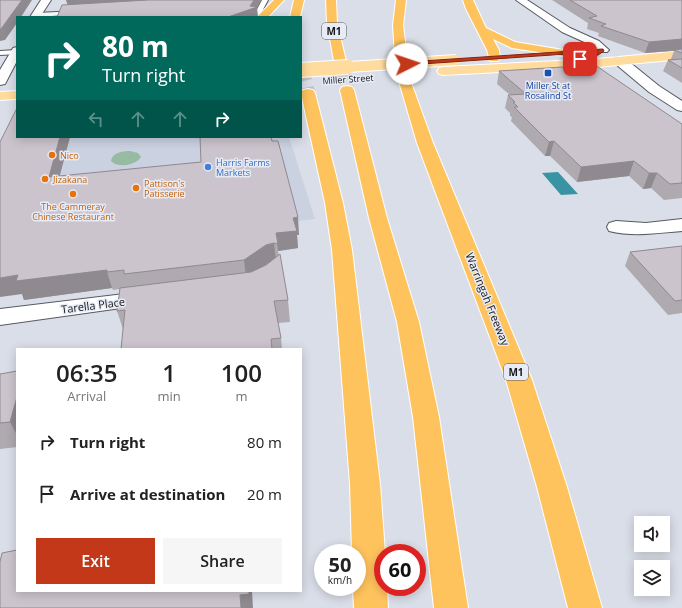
<!DOCTYPE html>
<style>
body{margin:0;font-family:"Open Sans",sans-serif;background:#f6f6f6;color:#222;height:100vh;display:flex;flex-direction:column;font-size:15px;white-space:nowrap}
*{box-sizing:border-box;margin:0}
p{font-size:13px;color:#767676}
.icon{flex:none;width:22px;height:22px;fill:none;stroke:currentColor;stroke-width:2;stroke-linecap:round;stroke-linejoin:round}
.map{position:relative;flex:1;overflow:hidden}
.side{position:absolute;left:16px;top:348px;width:286px;height:244px;display:flex;flex-direction:column;background:#fff;border-radius:0px;box-shadow:0 2px 10px #0003}
.side>*{flex:none}
.top-card{position:absolute;left:16px;top:16px;width:286px;height:122px;border-radius:0px;box-shadow:0 2px 10px #0003;background:#00695c;color:#fff;overflow:hidden}
.buttons{position:absolute;left:634px;top:516px;display:grid;gap:8px}
.buttons a{display:grid;place-items:center;width:36px;height:36px;border-radius:0px;background:#fff;box-shadow:0 2px 10px #0003;font-size:20px}
.speed{position:absolute;left:314px;top:544px;display:flex;gap:8px;font-size:20px;font-weight:700;text-align:center}
.speed>*{display:grid;place-content:center;width:52px;height:52px;border-radius:50%;background:#fff;box-shadow:0 2px 10px #0003;line-height:1}
.speed small{font-size:10px;font-weight:400}
.speed .limit{border:6px solid #d22;background:#fff;color:#111}
.pin{position:absolute;display:grid;place-items:center;width:34px;height:34px;color:#fff;margin:-17px;border-radius:8px;box-shadow:0 2px 6px #0006}
.me{position:absolute;width:44px;margin:-22px;rotate:86deg;stroke-linejoin:round;filter:drop-shadow(0 0 3px #0008)}
.turn{display:flex;align-items:center;gap:14px;height:84px;padding:0 20px;font-size:18px}
.turn .icon{width:52px;height:52px;stroke-width:2.5}
.turn b{display:block;font-size:28px;line-height:34px}
.lanes{display:flex;align-items:center;height:38px;padding:0 20px;background:#0003;justify-content:center;gap:20px;direction:ltr}
.lanes .off{opacity:.35}
.eta{display:flex;justify-content:space-evenly;align-items:center;height:68px;text-align:center}
.eta b{font-size:24px;font-weight:600;line-height:28px}
.button{display:flex;gap:8px;margin-top:auto;padding:8px 20px}
.button a{flex:1;height:46px;border-radius:0px;background:#c23818;color:#fff;font-size:16px;font-weight:600;line-height:46px;text-align:center}
.button a+a{background:#f6f6f6;color:#222}
ul{padding:0;list-style:none}
li{display:flex;align-items:center;gap:12px;height:52px;padding:0 20px}
li div{flex:1}
li b{display:block;font-size:15px}
li em{font-style:normal}
.map>svg:first-child{display:block}
.built{fill:#cad1e1}
.green{fill:#97bba2}
.water{fill:#3894a2}
.lines{fill:none;stroke-linecap:round;stroke-linejoin:round}
.motorway-tunnel-far1{stroke:#bdc0c9;stroke-width:10;stroke-dasharray:10 5.5;stroke-linecap:butt}
.motorway-tunnel{stroke:#bdc0c9;stroke-width:14;stroke-dasharray:14 7;stroke-linecap:butt}
.service-casing{stroke:#575a62;stroke-width:2}
.minor-casing{stroke:#575a62;stroke-width:2}
.primary-casing{stroke:#fff;stroke-width:2}
.motorway-casing{stroke:#fff;stroke-width:2}
.service{fill:#fff;fill-rule:evenodd}
.minor{fill:#fff;fill-rule:evenodd}
.primary{fill:#ffdb9e;fill-rule:evenodd}
.motorway{fill:#ffc35e;fill-rule:evenodd}
.primary-bridge-far1-casing{stroke:#fff;stroke-width:12;stroke-linecap:butt}
.primary-bridge-casing{stroke:#fff;stroke-width:16;stroke-linecap:butt}
.primary-bridge-far1{stroke:#ffdb9e;stroke-width:10}
.primary-bridge{stroke:#ffdb9e;stroke-width:14}
.wall{fill:#afa9b0}
.shaded-wall{fill:#8f8990}
.building{fill:#ccc4cd;stroke:#8f8990}
.route{fill:#c23818;stroke:#7e2410}
.transit-dot{fill:#1a4fb4;stroke:#e7ebf5;stroke-width:1.5}
.food-dot{fill:#e8710a;stroke:#e7ebf5;stroke-width:1.5}
.shop-dot{fill:#3f7fe0;stroke:#e7ebf5;stroke-width:1.5}
.labels{text-anchor:middle;dominant-baseline:central;stroke-width:3;stroke-linejoin:round;paint-order:stroke}
.far-street-label{font-size:9px;fill:#16171a;stroke:#e7ebf5}
.far-transit-label{font-size:9px;fill:#164399;stroke:#e7ebf5}
.far-food-label{font-size:9px;fill:#c56008;stroke:#e7ebf5;text-anchor:start}
.far-shop-label{font-size:9px;fill:#366cbe;stroke:#e7ebf5;text-anchor:start}
.shield{fill:#e7ebf5;stroke:#55575c;stroke-width:1}
.shield-label{font-size:10px;font-weight:bold;fill:#16171a}
.street-label{font-size:11px;fill:#16171a;stroke:#e7ebf5}
</style>
<div class="map">
<svg width="682" height="608" viewBox="0 0 682 608">
<rect width="100%" height="100%" fill="#dadee8"/>
<path class="built" d="M17 114V137H289L315 219 0 254V142L13 115Z"/>
<path class="green" d="M130 151 138 153 141 157C136 165 118 169 111 161 112 153 122 151 130 151Z"/>
<path class="water" d="M558 172 578 194 561 195 542 173Z"/>
<g class="lines">
<path class="motorway-tunnel-far1" d="M401 57 403 68
M340 61 342 68
M301 63 302 68"/>
<path class="motorway-tunnel" d="M302 67 308 93
M341 67 347 90
M403 67 406 85"/>
<defs>
<path id="service" d="M262 0H268L259 17H253Z
M79 11 81 12V14L37 17 33 15 36 13Z
M16 50 17 54 0 55V51Z"/>
<path id="minor" d="M41 0H51L40 17H30Z
M516 0H527L570 28 599 41 609 50 607 52H599L591 45 562 32Z
M17 47V61L5 84 0 85V70L13 48Z
M618 57 633 65 659 86 682 101V111L677 110 649 92 612 61 614 58Z
M682 219V231C658 233 633 237 609 231L607 227 609 223 616 221 646 223Z
M149 291 157 293 160 298 157 303 0 325V309Z"/>
<path id="primary" d="M682 51V59L597 67 443 75 439 74 437 71 439 68 443 67 597 59Z
M17 91V99L0 100V92Z"/>
<path id="motorway" d="M274 0H284L268 17H257Z
M294 0H304L300 17H290Z
M326 0H336L337 23 346 61 344 64H336L334 61 327 23Z
M396 0H406L403 25 407 57 405 59H397L395 57 393 25Z
M463 0H473L486 28 515 42 563 50 567 51 569 53 567 55 563 56 512 48 493 39 499 50 500 58 498 61H490L487 50 466 9Z
M406 81 411 82 412 85 433 143 532 380 567 487 602 608H568L537 487 506 380 417 143 400 85 401 82Z
M347 86 352 87 354 90 387 218 419 322 439 417 468 608H434L413 417 397 322 369 218 340 90 342 87Z
M308 89 313 90 315 93 343 203 352 250 380 484 385 553H383V587H387L388 608H354L353 587H357V553H352L350 484 332 250 325 203 301 93 303 90Z"/>
</defs>
<use href="#service" class="service-casing"/>
<use href="#minor" class="minor-casing"/>
<use href="#primary" class="primary-casing"/>
<use href="#motorway" class="motorway-casing"/>
<use href="#service" class="service"/>
<use href="#minor" class="minor"/>
<use href="#primary" class="primary"/>
<use href="#motorway" class="motorway"/>
<defs>
<path id="primary-bridge-far1" d="M333 68 456 60"/>
<path id="primary-bridge" d="M301 70 348 67"/>
</defs>
<use href="#primary-bridge-far1" class="primary-bridge-far1-casing"/>
<use href="#primary-bridge" class="primary-bridge-casing"/>
<use href="#primary-bridge-far1" class="primary-bridge-far1"/>
<use href="#primary-bridge" class="primary-bridge"/>
</g>
<path class="wall" d="M552 0H682V83L663 71 668 60 671 59 674 51 645 53 598 36 599 33 587 29 588 23Z
M499 71 682 124V198L664 200 651 188 643 189 629 176 577 182 550 156H545L511 121 512 117 510 116V113L505 108 508 95H510L497 84Z
M17 137H70L59 176 299 235H297L298 248 278 251 288 300 290 322 278 323 281 338 282 349H121L123 329 117 311 120 289 113 290 112 288 24 300 22 294Z
M682 246V313L668 315 625 266 630 252Z
M17 371V447L0 449V374Z"/>
<path class="shaded-wall" d="M22 0H32L21 17H17V23L5 40 0 41V29Z
M66 0H234L69 10Z
M254 0H261L257 7 258 17H228L250 6Z
M682 39V50L645 53 649 42Z
M60 137H70L55 194 49 177Z
M554 141 550 156H545L549 142Z
M634 161 629 176 577 182 581 167Z
M649 173H657L651 188 643 189Z
M298 217 299 235H297L298 248 278 251 276 233 293 218Z
M274 243 276 261 268 263 246 278 244 260 266 245Z
M107 270V272L112 288 24 300 22 294 0 297V278L18 275Z
M17 397V435L10 422Z
M249 591H252L253 608H241L240 595Z"/>
<path class="building" d="M0 0H22L1 29H0Z
M148 0H254L250 6 257 7 228 17H57L62 5Z
M570 0H682V39L649 42 601 26 606 24 589 18 597 16Z
M682 49V53L674 50Z
M682 59V68L668 60Z
M595 65 682 124V183L670 184 657 173H649L634 161 581 167 554 141 549 142 514 107H518L513 102H515L508 95 526 94 499 71Z
M17 108V137H60L49 177 201 162 200 137H271L272 141H278L298 217 293 218 297 231 276 233 278 244 274 243 266 245 244 260 124 274V270L107 272V270L16 281 18 275 0 278V142Z
M682 246V300L675 301 630 252Z
M280 254 288 300 274 301 281 338 271 339 272 349H121L125 310 117 311 120 288 251 272 266 265Z
M17 371V397L10 422 0 423V374Z
M17 550V591H249V594L240 595 241 608H0V562L2 553Z"/>
<path class="route" d="M603 49 604 51 598 55 580 60 578 58 596 52 407 65 404 64 407 62Z"/>
<rect class="transit-dot" x="544" y="69" width="8" height="8" rx="2"/>
<g class="food-dot">
<circle cx="52" cy="155" r="4"/>
<circle cx="45" cy="179" r="4"/>
<circle cx="136" cy="188" r="4"/>
<circle cx="73" cy="194" r="4"/>
</g>
<circle class="shop-dot" cx="208" cy="167" r="4"/>
<g class="labels">
<g class="far-street-label">
<text transform="translate(348 79) rotate(-4)">Miller Street</text>
</g>
<g class="far-transit-label">
<text x="548" y="85">Miller St at<tspan x="548" dy="10">Rosalind St</tspan></text>
</g>
<g class="far-food-label">
<text x="60" y="155">Nico</text>
<text x="53" y="179">Jizakana</text>
<text x="144" y="183">Pattison's<tspan x="144" dy="10">Patisserie</tspan></text>
<text x="73" y="206" text-anchor="middle">The Cammeray<tspan x="73" dy="10">Chinese Restaurant</tspan></text>
</g>
<g class="far-shop-label">
<text x="216" y="162">Harris Farms<tspan x="216" dy="10">Markets</tspan></text>
</g>
<g class="shield">
<rect x="322" y="23" width="24" height="16" rx="3"/>
<rect x="504" y="364" width="24" height="16" rx="3"/>
</g>
<g class="shield-label">
<text x="334" y="31">M1</text>
<text x="516" y="372">M1</text>
</g>
<g class="street-label">
<text transform="translate(488 299) rotate(68)">Warringah Freeway</text>
<text transform="translate(93 305) rotate(-7)">Tarella Place</text>
</g>
</g>
</svg>
<div class="buttons">
<a><svg class="icon" aria-label="sound" viewBox="0 0 24 24"><path d="M4 9h4l5-4v14l-5-4H4zM17 9q2 3 0 6"/></svg></a>
<a><svg class="icon" aria-label="layers" viewBox="0 0 24 24"><path d="M12 4l9 5-9 5-9-5zM3 14l9 5 9-5"/></svg></a>
</div>
<div class="speed"><div>50<small>km/h</small></div><div class="limit">60</div></div>
<div class="pin" style="left:580px;top:59px;background:#d93025"><svg class="icon" aria-label="arrive" viewBox="0 0 24 24"><path d="M6 21V4h12l-3 4 3 4H6"/></svg></div>
<svg class="me" style="left:407px;top:64px" viewBox="-20 -20 40 40"><circle r="19" fill="#fff"/><path d="M0-13L10 11 0 6-10 11z" fill="#c23818"/></svg>
<div class="top-card">
<div class="turn"><svg class="icon" aria-label="right" viewBox="0 0 24 24"><path d="M7 20v-9h11M14 6l5 5-5 5"/></svg><div><b>80 m</b>Turn right</div></div>
<div class="lanes"><svg class="icon off" aria-label="left" viewBox="0 0 24 24"><path d="M17 20v-9H6M10 6l-5 5 5 5"/></svg><svg class="icon off" aria-label="ahead" viewBox="0 0 24 24"><path d="M12 20V5M6 11l6-6 6 6"/></svg><svg class="icon off" aria-label="ahead" viewBox="0 0 24 24"><path d="M12 20V5M6 11l6-6 6 6"/></svg><svg class="icon" aria-label="right" viewBox="0 0 24 24"><path d="M7 20v-9h11M14 6l5 5-5 5"/></svg></div>
</div>
<section class="side">
<div class="eta">
<div><b>06:35</b><p>Arrival</p></div>
<div><b>1</b><p>min</p></div>
<div><b>100</b><p>m</p></div>
</div>
<ul>
<li><svg class="icon" aria-label="right" viewBox="0 0 24 24"><path d="M7 20v-9h11M14 6l5 5-5 5"/></svg><div><b>Turn right</b></div><em>80 m</em></li>
<li><svg class="icon" aria-label="arrive" viewBox="0 0 24 24"><path d="M6 21V4h12l-3 4 3 4H6"/></svg><div><b>Arrive at destination</b></div><em>20 m</em></li>
</ul>
<div class="button"><a>Exit</a><a>Share</a></div>
</section>
</div>
